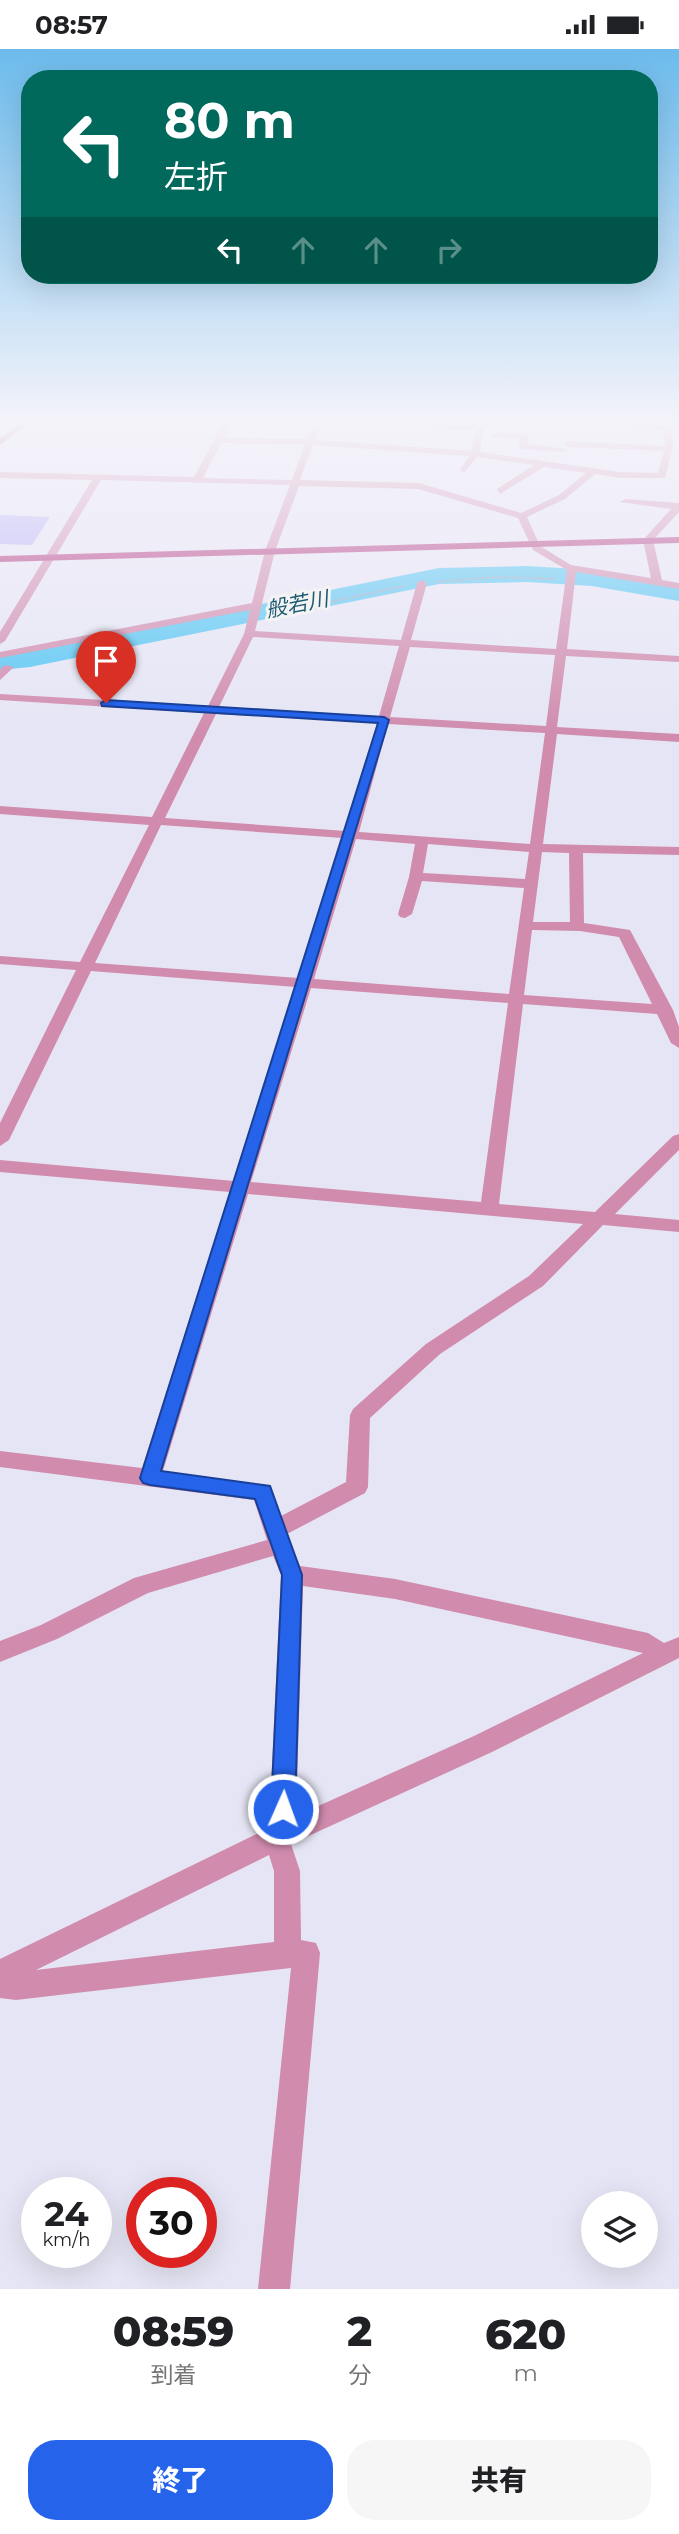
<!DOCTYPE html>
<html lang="ja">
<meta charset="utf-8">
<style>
body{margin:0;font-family:Montserrat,"Noto Sans JP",sans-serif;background:#f6f6f6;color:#202124;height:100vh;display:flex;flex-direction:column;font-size:26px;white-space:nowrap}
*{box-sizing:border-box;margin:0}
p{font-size:23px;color:#757577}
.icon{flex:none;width:38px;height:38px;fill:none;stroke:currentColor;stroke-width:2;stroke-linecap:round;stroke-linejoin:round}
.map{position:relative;height:2240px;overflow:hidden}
.details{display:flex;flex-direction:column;background:#fff;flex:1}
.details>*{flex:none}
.guide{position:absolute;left:21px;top:21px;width:637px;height:214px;border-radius:28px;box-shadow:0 7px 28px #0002;background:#00695c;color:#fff;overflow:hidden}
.fabs{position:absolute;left:581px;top:2142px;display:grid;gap:14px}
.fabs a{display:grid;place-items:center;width:77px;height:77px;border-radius:50%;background:#fff;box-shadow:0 7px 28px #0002;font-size:35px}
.speed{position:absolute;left:21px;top:2128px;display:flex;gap:14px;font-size:35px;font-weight:700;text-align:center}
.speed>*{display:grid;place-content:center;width:91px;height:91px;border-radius:50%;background:#fff;box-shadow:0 7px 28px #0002;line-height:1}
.speed small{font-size:18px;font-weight:400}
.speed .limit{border:10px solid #d22;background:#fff;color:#111}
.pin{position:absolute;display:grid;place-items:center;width:60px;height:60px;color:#fff;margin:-72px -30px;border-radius:50% 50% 50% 0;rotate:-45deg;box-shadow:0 0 7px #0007}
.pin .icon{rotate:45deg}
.me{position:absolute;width:77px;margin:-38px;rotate:2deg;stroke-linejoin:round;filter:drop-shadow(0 0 5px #0008)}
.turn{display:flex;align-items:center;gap:24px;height:147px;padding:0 28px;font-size:32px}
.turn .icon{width:91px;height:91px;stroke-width:2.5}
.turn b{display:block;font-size:49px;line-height:60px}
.lanes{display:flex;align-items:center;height:66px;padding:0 28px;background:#0003;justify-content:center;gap:35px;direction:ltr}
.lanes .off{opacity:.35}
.eta{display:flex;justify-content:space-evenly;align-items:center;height:119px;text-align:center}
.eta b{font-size:42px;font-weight:800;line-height:49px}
.cta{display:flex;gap:14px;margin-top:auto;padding:14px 28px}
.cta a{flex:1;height:80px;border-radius:28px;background:#2563eb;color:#fff;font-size:28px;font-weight:800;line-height:80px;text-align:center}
.cta a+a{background:#f6f6f6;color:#202124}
.status{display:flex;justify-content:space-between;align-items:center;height:49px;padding:0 35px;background:#fff;direction:ltr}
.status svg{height:19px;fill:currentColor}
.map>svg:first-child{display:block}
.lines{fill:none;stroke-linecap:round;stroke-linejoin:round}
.river{fill:#53c5f3;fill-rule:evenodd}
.building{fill:#b4adf7}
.path{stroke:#a4a2b7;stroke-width:2.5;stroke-dasharray:2.5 2.5;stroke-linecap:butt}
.minor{fill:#d08bad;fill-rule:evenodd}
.major{fill:#b0307c;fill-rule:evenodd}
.route{fill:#2563eb;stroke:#184099;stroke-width:2}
.labels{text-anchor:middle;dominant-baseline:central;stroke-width:6;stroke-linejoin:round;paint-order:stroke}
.far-water-label{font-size:21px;font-style:italic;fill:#1d5a72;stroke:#f4f4f4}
</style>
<div class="status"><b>08:57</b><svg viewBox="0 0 49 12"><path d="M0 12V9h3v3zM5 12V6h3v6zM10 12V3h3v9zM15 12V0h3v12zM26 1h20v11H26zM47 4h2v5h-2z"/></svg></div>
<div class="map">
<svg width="679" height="2240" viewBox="0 0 679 2240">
<rect width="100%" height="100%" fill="#e6e5f5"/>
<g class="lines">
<path class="river" d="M527 517 592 521 679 536V552L592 537 527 533 439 535 30 618 0 621V605L30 602 439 519Z"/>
</g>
<path class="building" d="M0 466 50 468 32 496 0 495Z"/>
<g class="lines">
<path class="path" d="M437 533 496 528 557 530
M269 566 404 537"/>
<path class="minor" d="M223 374H231L224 389 307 390 313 374H321L315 391 471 402 476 380 454 381 388 374 454 377 527 374 484 379 480 403 620 423 658 424 664 402 568 398 564 395 568 392 665 397 663 381 571 374 663 376 679 374V377L671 379 673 398 665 429H620L595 425 565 450 527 468 540 497 571 516 651 529 643 491 671 460 620 453 625 450 679 454V463L653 491 662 531 679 534V540L576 523 567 600 679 607V613L566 607 557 678 679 685V693L557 685 543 795 679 798V806L583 804 584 874 630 881 673 961 679 978V999L671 994 657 965 523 955 499 1155 595 1163 673 1087 679 1085V1101L615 1165 679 1171V1183L603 1176 543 1237 440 1305 370 1369 368 1438 365 1444 287 1485 300 1517 395 1530 648 1584 664 1594 679 1588V1609L492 1703 291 1795 300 1822 301 1891 316 1894 320 1904 290 2240H258L291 1919 16 1951 0 1949V1910L269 1779 281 1526 273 1507 148 1544 57 1590 0 1613V1592L41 1576 134 1529 267 1491 254 1451 0 1418V1402L142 1419 230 1143 0 1123V1111L234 1132 296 938 91 922 9 1091 0 1097V1074L76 921 0 915V907L80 913 149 776 0 765V757L152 768 204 664 0 651V645L208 657 244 585 250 561 0 609V603L252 554 265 502 290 436 101 431 5 592 0 595V583L92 431 0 429V423L194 428ZM221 394 293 395H305L292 431 203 429ZM313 396 469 407 460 421 464 424 477 408 534 416 497 440 500 445 544 418 586 424 559 446 521 464 419 434 300 431ZM299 437 418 440 518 469 533 501 567 521 556 600 411 591 427 534 422 531 417 534 401 591 255 582 275 502ZM253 588 399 597 379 667 219 658ZM410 598 555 606 546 677 390 668ZM216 665 377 674 346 782 165 769ZM388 675 545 684 530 795 359 783ZM161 776 343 789 299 929 95 914ZM356 790 415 795 409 828 398 865 400 868 405 869 412 865 422 832 524 839 509 945 314 930ZM428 795 529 803 525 830 423 824ZM542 803 569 804 570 873H533ZM532 881 580 882 619 888 652 955 524 946ZM311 939 508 954 481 1153 251 1133ZM248 1145 583 1175 529 1227 426 1295 353 1360 350 1366 346 1433 281 1467 271 1437 163 1422ZM303 1537 395 1550 643 1604 474 1687 296 1767ZM269 1806 274 1822V1893L36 1921Z
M494 384 525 385 529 387 527 395 567 400 563 403 522 400 518 397 520 389 491 388Z
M4 616 14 618 0 631V621Z"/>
<path class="major" d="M21 374H30L0 396V389Z
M679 488V494L0 513V507Z"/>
</g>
<linearGradient id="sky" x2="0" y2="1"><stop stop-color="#6cbbec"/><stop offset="0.54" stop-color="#f4f3fa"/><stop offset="1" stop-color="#f4f3fa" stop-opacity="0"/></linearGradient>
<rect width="679" height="688" fill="url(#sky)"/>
<path class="route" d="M106 651 384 668 389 671 161 1422 270 1437 302 1526 295 1760 291 1768 283 1771 275 1768 271 1760 282 1526 255 1450 150 1436 143 1434 140 1429 378 674 102 657 101 654Z"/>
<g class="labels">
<g class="far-water-label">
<text transform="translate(297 555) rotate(-11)">般若川</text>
</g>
</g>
</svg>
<div class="fabs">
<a><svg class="icon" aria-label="layers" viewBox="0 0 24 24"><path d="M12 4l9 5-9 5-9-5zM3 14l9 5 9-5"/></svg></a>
</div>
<div class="speed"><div>24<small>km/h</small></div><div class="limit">30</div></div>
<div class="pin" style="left:106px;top:654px;background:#d93025"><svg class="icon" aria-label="arrive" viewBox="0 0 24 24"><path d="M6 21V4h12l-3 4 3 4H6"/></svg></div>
<svg class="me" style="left:283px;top:1760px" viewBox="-20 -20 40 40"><circle r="17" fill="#2563eb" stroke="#fff" stroke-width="3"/><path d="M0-11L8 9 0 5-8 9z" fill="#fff"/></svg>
<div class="guide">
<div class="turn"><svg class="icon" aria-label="left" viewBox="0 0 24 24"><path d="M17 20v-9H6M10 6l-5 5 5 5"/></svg><div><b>80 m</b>左折</div></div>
<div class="lanes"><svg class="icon" aria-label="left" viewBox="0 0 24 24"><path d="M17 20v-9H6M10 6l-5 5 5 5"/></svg><svg class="icon off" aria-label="ahead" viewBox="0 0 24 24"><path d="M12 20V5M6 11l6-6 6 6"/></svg><svg class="icon off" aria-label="ahead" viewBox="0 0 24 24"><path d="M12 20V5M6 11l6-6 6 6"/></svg><svg class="icon off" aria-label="right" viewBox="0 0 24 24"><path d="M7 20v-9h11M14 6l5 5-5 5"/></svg></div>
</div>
</div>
<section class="details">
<div class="eta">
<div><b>08:59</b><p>到着</p></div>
<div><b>2</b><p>分</p></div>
<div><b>620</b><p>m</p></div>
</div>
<div class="cta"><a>終了</a><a>共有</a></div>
</section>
